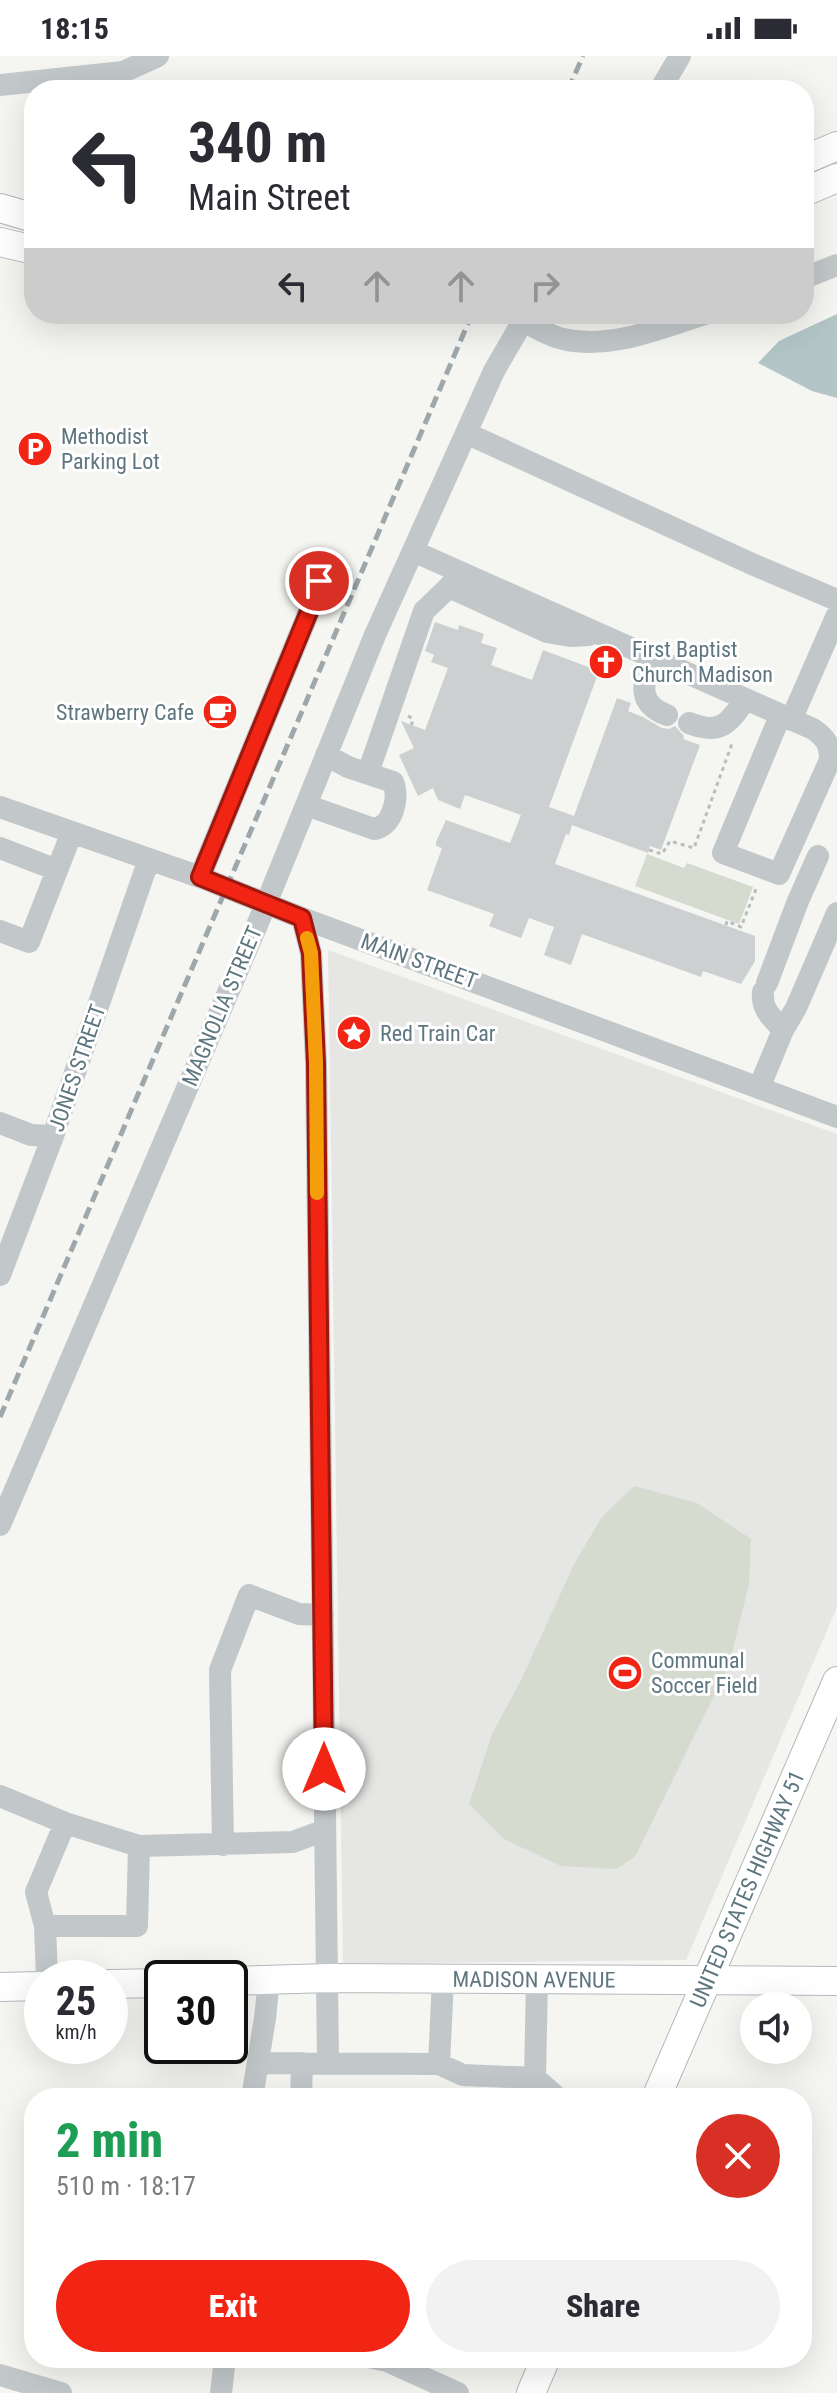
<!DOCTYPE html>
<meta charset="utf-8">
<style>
body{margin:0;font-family:"Roboto Condensed",sans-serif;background:#f2f2f3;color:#2b2b33;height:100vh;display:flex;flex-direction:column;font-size:30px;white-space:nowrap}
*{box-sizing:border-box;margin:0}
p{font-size:26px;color:#7c7c81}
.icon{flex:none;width:44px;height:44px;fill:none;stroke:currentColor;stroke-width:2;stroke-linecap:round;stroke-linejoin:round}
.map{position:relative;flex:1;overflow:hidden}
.drawer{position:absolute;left:24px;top:2032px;width:788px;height:280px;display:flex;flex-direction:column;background:#fff;border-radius:32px;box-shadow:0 8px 32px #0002}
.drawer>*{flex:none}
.top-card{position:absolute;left:24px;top:24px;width:790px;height:244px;border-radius:32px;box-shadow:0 8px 32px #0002;background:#fff;color:#2b2b33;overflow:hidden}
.tools{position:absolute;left:740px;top:1936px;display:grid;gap:16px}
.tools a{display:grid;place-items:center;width:72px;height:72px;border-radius:50%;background:#fff;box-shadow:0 8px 32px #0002;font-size:40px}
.speed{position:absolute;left:24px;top:1904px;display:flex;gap:16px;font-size:40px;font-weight:700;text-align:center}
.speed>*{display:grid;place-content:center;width:104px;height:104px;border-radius:50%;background:#fff;box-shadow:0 8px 32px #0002;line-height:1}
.speed small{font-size:20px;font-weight:400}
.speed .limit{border:4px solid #111;border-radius:12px;background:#fff;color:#111}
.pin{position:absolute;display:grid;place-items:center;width:68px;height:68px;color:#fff;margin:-34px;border:4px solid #fff;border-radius:50%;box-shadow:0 2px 8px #0007}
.me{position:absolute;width:88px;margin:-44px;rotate:0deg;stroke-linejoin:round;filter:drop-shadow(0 0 6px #0008)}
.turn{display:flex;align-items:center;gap:28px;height:168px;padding:0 32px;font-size:36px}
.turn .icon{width:104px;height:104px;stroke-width:2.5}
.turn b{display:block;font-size:56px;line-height:68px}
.lanes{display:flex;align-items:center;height:76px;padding:0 32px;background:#0003;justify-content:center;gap:40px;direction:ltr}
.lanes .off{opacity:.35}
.round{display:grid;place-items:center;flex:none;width:84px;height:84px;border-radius:42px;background:#f2f2f3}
.headline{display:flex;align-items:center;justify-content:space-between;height:136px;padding:0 32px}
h1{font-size:48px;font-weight:800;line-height:60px;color:#1e9e55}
.button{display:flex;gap:16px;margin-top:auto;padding:16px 32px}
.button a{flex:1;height:92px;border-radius:48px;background:#f22414;color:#fff;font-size:32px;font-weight:800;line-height:92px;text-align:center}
.button a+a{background:#f2f2f3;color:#2b2b33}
.status{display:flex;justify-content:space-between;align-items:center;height:56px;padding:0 40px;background:#fff;direction:ltr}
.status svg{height:22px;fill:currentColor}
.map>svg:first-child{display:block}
.built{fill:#e6e6e5}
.green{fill:#d6dbd0}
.water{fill:#b3c5c7}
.building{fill:#ccd0d1}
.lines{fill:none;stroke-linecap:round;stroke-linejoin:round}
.major-casing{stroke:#b3b9bc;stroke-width:30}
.path{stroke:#b9bdbf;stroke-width:3;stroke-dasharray:4 4;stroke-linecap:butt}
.minor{stroke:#c2c7ca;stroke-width:22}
.major{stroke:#fff;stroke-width:28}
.rail{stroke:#9ea8ac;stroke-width:5;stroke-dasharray:12 6;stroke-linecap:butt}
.route-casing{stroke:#9d170d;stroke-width:20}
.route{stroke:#f22414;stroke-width:14}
.slow{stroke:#f59e0b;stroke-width:14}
.labels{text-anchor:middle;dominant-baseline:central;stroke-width:6;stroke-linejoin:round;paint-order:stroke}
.poi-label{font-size:22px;fill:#5e767f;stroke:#fff;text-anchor:start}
.street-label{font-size:22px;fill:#5e767f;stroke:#fff}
</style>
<div class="status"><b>18:15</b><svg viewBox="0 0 49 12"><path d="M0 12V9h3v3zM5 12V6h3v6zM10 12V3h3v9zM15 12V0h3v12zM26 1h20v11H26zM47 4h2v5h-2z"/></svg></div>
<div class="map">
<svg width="837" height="2337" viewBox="0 0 837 2337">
<rect width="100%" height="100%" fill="#f5f5f1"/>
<path class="built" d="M328 894 837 1078V1551L686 1904 343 1908Z"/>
<path class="green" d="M647 798 684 812 687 807 753 831 739 868 635 830Z
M634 1430 697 1447 751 1483 749 1528 729 1609 635 1801 616 1813 561 1810 504 1783 469 1748 492 1678 521 1624 575 1506 602 1461Z"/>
<path class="water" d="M837 258V342L812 335 758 307 779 285Z"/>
<path class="building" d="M435 566 458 574 459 569 484 578 481 587 497 592 491 609 532 624 543 594 599 615 549 751 574 760 617 642 631 647 628 655 643 661 662 672 669 673 675 670 684 680 683 683 700 689 661 794 650 790 648 797 572 769 569 779 566 778 555 808 755 880V905L741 928 703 915 701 921 582 878 571 909 544 899 554 871 529 862 521 882 489 870 494 858 427 834 442 792 436 790V786L446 764 510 787 521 759 465 739 460 753 438 744 433 732 418 740 399 699 414 692 401 665 425 674 448 612 431 606 434 599 425 595Z"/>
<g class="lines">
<defs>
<g id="major">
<path d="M804 104 837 90"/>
<path d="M804 136 837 122"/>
<path d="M0 152 34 162"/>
<path d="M0 186 34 194"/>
<path id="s1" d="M230 1925 329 1922 837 1925"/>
<path d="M110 1928 162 1927"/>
<path d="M0 1931 42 1930"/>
<path id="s2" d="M656 2042 837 1625"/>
<path d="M531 2337 546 2302"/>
</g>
</defs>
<use href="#major" class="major-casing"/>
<path class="path" d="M408 660 412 662V669
M649 794 662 798 670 785 694 792 733 685
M726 869 727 865 741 871 756 833"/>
<path class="minor" d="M0 29 123 16 158 0
M660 34 680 0
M804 222 837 209
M523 265C535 271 549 280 563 283 611 294 660 272 705 258
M466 377 752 508 837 544
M413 495 813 673C826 682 830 688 830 704L779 818 723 797 780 660
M449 531 547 576 570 580 589 579
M652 603C642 627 637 648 667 659
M791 664 837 559
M689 667C719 679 728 669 745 644
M368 717 424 555 449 531 460 516
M306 749 374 773C392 771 400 742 393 726L348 711 326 699
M0 751 200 821 302 862 837 1061
M0 792 57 814
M200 821 315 541 323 509
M302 862 311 897 316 1007 328 2007
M0 875 29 886 72 776
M767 927 798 845 818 800
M763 936C761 953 772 962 783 974
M759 1032 783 974 796 952 837 857
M0 1067 31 1079 53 1080
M0 1219 53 1080 149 803
M0 1469 266 848 375 579 494 315 527 258
M0 1740 65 1767 139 1790 293 1786 325 1774
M65 1767 36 1836 45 1870H137L139 1790
M223 1789 220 1614 249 1539 299 1558 323 1559
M45 1870 47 1922
M258 2007 439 2008 463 2019 535 2022 537 1923
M439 2008 443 1923
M535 2022 558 2042
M252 2042 265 1962 269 1924
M301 2042 302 2007
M498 2042 499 2021
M373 2302 387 2305 458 2337
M0 2319 61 2337
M221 2337 225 2302"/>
<use href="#major" class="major"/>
<path class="rail" d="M568 34 583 0
M0 1361 472 258"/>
</g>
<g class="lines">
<defs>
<path id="route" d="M319 525 315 541 200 821 302 862 311 897 316 1007 324 1713"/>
</defs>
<use href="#route" class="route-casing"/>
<use href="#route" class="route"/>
<path class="slow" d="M307 882 311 897 316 1007 317 1137"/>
</g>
<defs>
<symbol id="parking-disc" viewBox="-11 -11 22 22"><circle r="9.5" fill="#f22414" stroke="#fff"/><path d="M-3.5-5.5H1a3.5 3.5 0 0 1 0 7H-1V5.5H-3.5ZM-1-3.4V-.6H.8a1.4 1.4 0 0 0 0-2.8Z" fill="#fff"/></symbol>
<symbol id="church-disc" viewBox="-11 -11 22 22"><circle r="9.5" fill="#f22414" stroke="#fff"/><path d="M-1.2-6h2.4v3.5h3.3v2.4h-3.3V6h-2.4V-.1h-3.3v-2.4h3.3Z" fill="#fff"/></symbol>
<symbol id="cafe-disc" viewBox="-11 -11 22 22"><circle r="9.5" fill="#f22414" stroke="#fff"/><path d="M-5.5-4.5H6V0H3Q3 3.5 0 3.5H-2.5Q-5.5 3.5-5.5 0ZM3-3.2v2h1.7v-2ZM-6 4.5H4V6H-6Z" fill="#fff"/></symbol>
<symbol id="sight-disc" viewBox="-11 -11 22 22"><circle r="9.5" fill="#f22414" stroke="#fff"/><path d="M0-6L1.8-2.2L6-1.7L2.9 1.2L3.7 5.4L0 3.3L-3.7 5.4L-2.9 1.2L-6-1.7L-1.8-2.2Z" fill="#fff"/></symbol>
<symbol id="stadium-disc" viewBox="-11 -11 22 22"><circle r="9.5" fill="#f22414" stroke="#fff"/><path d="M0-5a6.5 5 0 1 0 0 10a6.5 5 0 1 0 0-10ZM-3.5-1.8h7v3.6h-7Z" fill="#fff"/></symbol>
</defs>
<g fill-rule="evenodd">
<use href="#parking-disc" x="15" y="373" width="40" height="40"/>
<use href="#church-disc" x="586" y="586" width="40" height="40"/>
<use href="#cafe-disc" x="200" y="636" width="40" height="40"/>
<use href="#sight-disc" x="334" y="957" width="40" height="40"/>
<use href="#stadium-disc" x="605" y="1597" width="40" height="40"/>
</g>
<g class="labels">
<g class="poi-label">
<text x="61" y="380">Methodist<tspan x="61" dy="25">Parking Lot</tspan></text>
<text x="632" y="593">First Baptist<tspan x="632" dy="25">Church Madison</tspan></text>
<text x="194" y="656" text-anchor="end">Strawberry Cafe</text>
<text x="380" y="977">Red Train Car</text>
<text x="651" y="1604">Communal<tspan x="651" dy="25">Soccer Field</tspan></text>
</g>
<g class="street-label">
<text transform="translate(419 905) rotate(20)">MAIN STREET</text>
<text transform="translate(222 950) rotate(-67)">MAGNOLIA STREET</text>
<text transform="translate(77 1012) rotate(-71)">JONES STREET</text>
<text stroke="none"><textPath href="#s2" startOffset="228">UNITED STATES HIGHWAY 51</textPath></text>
<text stroke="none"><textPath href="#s1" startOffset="304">MADISON AVENUE</textPath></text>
</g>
</g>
</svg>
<div class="tools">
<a><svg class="icon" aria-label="sound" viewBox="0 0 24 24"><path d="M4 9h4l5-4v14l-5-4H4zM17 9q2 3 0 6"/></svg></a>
</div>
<div class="speed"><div>25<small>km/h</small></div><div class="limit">30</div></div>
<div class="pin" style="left:319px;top:525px;background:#d93025"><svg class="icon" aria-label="arrive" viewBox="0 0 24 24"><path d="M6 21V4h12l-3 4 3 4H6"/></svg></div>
<svg class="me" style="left:324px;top:1713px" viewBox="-20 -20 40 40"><circle r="19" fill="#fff"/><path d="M0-13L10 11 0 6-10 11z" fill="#f22414"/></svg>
<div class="top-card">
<div class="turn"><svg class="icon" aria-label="left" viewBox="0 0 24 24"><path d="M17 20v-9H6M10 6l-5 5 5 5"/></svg><div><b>340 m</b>Main Street</div></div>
<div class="lanes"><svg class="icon" aria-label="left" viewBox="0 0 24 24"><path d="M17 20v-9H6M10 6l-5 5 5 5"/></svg><svg class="icon off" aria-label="ahead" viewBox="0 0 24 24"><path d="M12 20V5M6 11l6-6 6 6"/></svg><svg class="icon off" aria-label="ahead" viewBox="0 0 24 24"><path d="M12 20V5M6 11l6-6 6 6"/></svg><svg class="icon off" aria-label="right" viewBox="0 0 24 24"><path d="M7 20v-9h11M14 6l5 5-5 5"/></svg></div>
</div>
<section class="drawer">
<div class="headline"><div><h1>2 min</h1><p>510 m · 18:17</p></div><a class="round" style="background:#d93025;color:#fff"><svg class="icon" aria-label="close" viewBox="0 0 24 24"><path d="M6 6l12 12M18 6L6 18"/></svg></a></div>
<div class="button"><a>Exit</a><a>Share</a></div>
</section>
</div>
